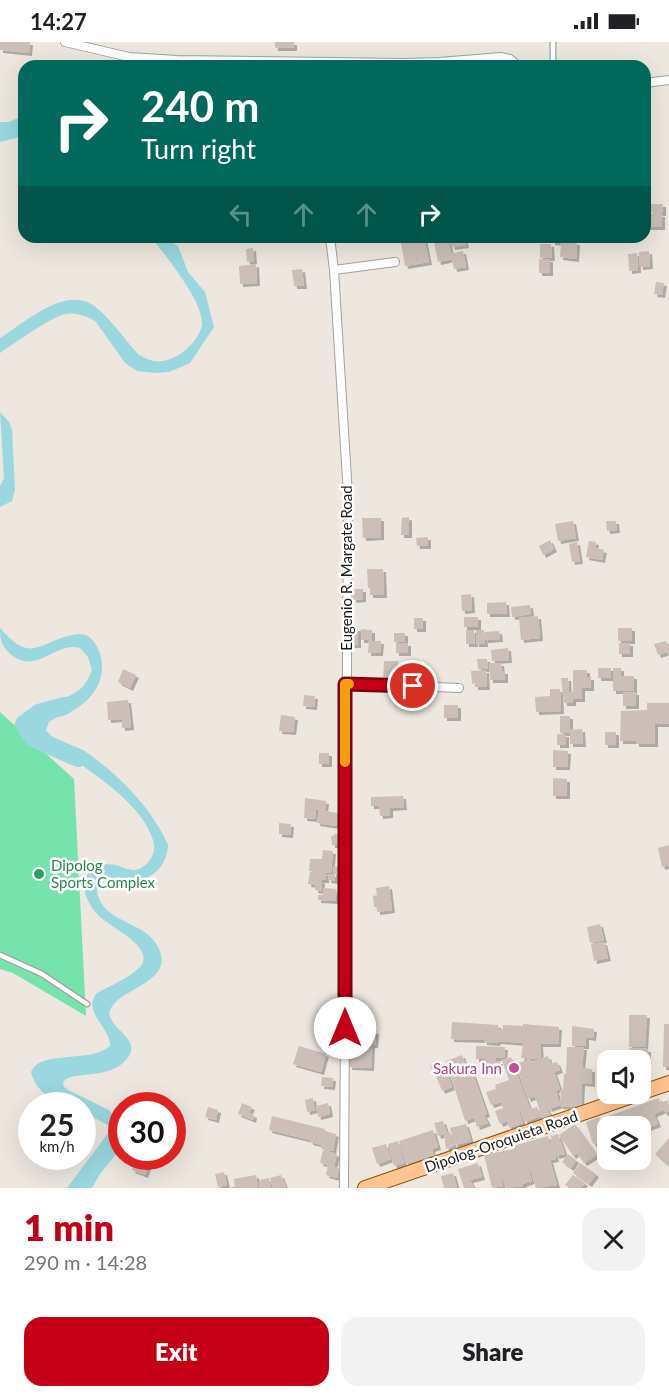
<!DOCTYPE html>
<meta charset="utf-8">
<style>
body{margin:0;font-family:Lato,sans-serif;background:#f2f2f2;color:#202124;height:100vh;display:flex;flex-direction:column;font-size:22px;white-space:nowrap}
*{box-sizing:border-box;margin:0}
p{font-size:20px;color:#757577}
.icon{flex:none;width:33px;height:33px;fill:none;stroke:currentColor;stroke-width:2;stroke-linecap:round;stroke-linejoin:round}
.map{position:relative;height:1146px;overflow:hidden}
.side{display:flex;flex-direction:column;background:#fff;flex:1}
.side>*{flex:none}
.banner{position:absolute;left:18px;top:18px;width:633px;height:183px;border-radius:18px;box-shadow:0 6px 24px #0002;background:#00695c;color:#fff;overflow:hidden}
.buttons{position:absolute;left:597px;top:1008px;display:grid;gap:12px}
.buttons a{display:grid;place-items:center;width:54px;height:54px;border-radius:12px;background:#fff;box-shadow:0 6px 24px #0002;font-size:30px}
.speed{position:absolute;left:18px;top:1050px;display:flex;gap:12px;font-size:30px;font-weight:700;text-align:center}
.speed>*{display:grid;place-content:center;width:78px;height:78px;border-radius:50%;background:#fff;box-shadow:0 6px 24px #0002;line-height:1}
.speed small{font-size:15px;font-weight:400}
.speed .limit{border:9px solid #d22;background:#fff;color:#111}
.pin{position:absolute;display:grid;place-items:center;width:51px;height:51px;color:#fff;margin:-26px;border:3px solid #fff;border-radius:50%;box-shadow:0 2px 6px #0007}
.me{position:absolute;width:66px;margin:-33px;rotate:0deg;stroke-linejoin:round;filter:drop-shadow(0 0 4px #0008)}
.turn{display:flex;align-items:center;gap:21px;height:126px;padding:0 24px;font-size:27px}
.turn .icon{width:78px;height:78px;stroke-width:2.5}
.turn b{display:block;font-size:42px;line-height:51px}
.lanes{display:flex;align-items:center;height:57px;padding:0 24px;background:#0003;justify-content:center;gap:30px;direction:ltr}
.lanes .off{opacity:.35}
.round{display:grid;place-items:center;flex:none;width:63px;height:63px;border-radius:18px;background:#f2f2f2}
.head{display:flex;align-items:center;justify-content:space-between;height:102px;padding:0 24px}
h1{font-size:36px;font-weight:800;line-height:45px;color:#c50016}
.button{display:flex;gap:12px;margin-top:auto;padding:12px 24px}
.button a{flex:1;height:69px;border-radius:18px;background:#c50016;color:#fff;font-size:24px;font-weight:800;line-height:69px;text-align:center}
.button a+a{background:#f2f2f2;color:#202124}
.status{display:flex;justify-content:space-between;align-items:center;height:42px;padding:0 30px;background:#fff;direction:ltr}
.status svg{height:16px;fill:currentColor}
.map>svg:first-child{display:block}
.pitch{fill:#76e3ad}
.water{fill:#9bd7df}
.lines{fill:none;stroke-linecap:round;stroke-linejoin:round}
.river{stroke:#9bd7df;stroke-width:18}
.building{fill:#cdbfb8;filter:url(#shadow)}
.lane-casing{stroke:#a2a2a2;stroke-width:7}
.street-casing{stroke:#a2a2a2;stroke-width:10}
.primary-casing{stroke:#915100;stroke-width:16}
.lane{stroke:#fff;stroke-width:4.5}
.street{stroke:#fff;stroke-width:8}
.primary{stroke:#ffc492;stroke-width:14}
.route-casing{stroke:#80000e;stroke-width:15}
.route{stroke:#c50016;stroke-width:10}
.slow{stroke:#f59e0b;stroke-width:10}
.leisure-dot{fill:#2e9e5b;stroke:#fff;stroke-width:2}
.hotel-dot{fill:#d1479c;stroke:#fff;stroke-width:2}
.labels{text-anchor:middle;dominant-baseline:central;stroke-width:5;stroke-linejoin:round;paint-order:stroke}
.street-label{font-size:15px;fill:#1b1b1b;stroke:#fff}
.leisure-label{font-size:15px;fill:#27864d;stroke:#fff;text-anchor:start}
.hotel-label{font-size:15px;fill:#b23c85;stroke:#fff;text-anchor:end}
</style>
<div class="status"><b>14:27</b><svg viewBox="0 0 49 12"><path d="M0 12V9h3v3zM5 12V6h3v6zM10 12V3h3v9zM15 12V0h3v12zM26 1h20v11H26zM47 4h2v5h-2z"/></svg></div>
<div class="map">
<svg width="669" height="1146" viewBox="0 0 669 1146">
<defs>
<filter id="shadow"><feDropShadow dx="3" dy="3" stdDeviation="0" flood-color="#0004"/></filter>
</defs>
<rect width="100%" height="100%" fill="#ede7df"/>
<path class="pitch" d="M0 670 74 737 86 974 13 931 0 927Z"/>
<path class="water" d="M24 74V94L0 100V80H8Z
M151 195H163L178 204 188 230 205 250 214 285 190 321 169 330 155 331 137 329 125 321 96 280C89 274 74 270 65 272 53 274 12 303 0 311V296C24 281 64 244 93 263 109 274 124 297 138 312 152 321 161 322 177 314 187 309 201 294 202 282 203 259 165 213 151 195Z
M0 370 9 380 12 387 15 448 12 459 0 465V444L4 436Z
M0 586C31 622 37 601 72 593 76 592 82 592 86 593 94 597 99 607 101 615 106 638 93 657 74 668 66 672 56 675 49 680L46 688C55 701 73 702 86 710 118 732 152 766 168 803 167 828 145 844 120 838 114 837 111 835 105 835L97 841C94 879 141 878 155 900 180 937 128 944 113 963 97 983 142 993 129 1014 112 1040 73 1027 63 1040L64 1045 68 1048 109 1068 121 1083V1106L100 1132 92 1146H67L109 1090 108 1083 83 1070 82 1064C60 1064 37 1054 31 1030 41 1007 90 1022 110 1004 111 986 81 969 97 951 110 944 129 936 140 925 157 906 110 885 99 874 93 868 87 859 85 850 81 830 97 819 116 823 121 824 127 828 133 828 145 828 156 814 154 802 145 758 73 719 39 694L34 685C37 659 63 660 79 648 86 643 89 635 92 628L88 615 80 606C57 599 37 632 13 614 2 606 0 599 0 586Z"/>
<g class="lines">
<path class="river" d="M64 664 39 671 24 682 33 696 78 716"/>
</g>
<path class="building" d="M0 0H30L29 11 0 8Z
M275 0H294V6H275Z
M650 162H663V171L650 170Z
M649 171 662 172V185H648Z
M400 195H424L429 220 405 224Z
M433 195H448L451 212 463 209 466 225 454 227 452 217 438 220Z
M464 195 466 203 452 205 450 196Z
M552 195H561L560 199 577 200 576 217 560 215 561 201 552 200Z
M540 202H551L552 216H540Z
M253 206 254 219 247 220 246 207Z
M649 209 650 224 640 225 639 210Z
M637 211 638 228 629 229 628 212Z
M539 217H550V231H539Z
M256 222 257 241 240 242 239 224Z
M302 227 304 244H294L292 228Z
M656 240 664 241 662 253 654 252Z
M409 475V493H401L402 476Z
M362 476H381V495L363 496Z
M573 479 576 496 558 499 555 482Z
M606 479H616L617 488 607 489Z
M428 495V504H417L416 496Z
M550 498 554 507 543 513 539 504Z
M589 499 596 500 595 506 604 508 602 518 586 515Z
M577 500 580 519 572 520 569 502Z
M367 527H383L384 553H370V546H368Z
M353 547H363V557L353 558Z
M471 552 472 568 462 569 461 553Z
M506 560 507 572H487V561Z
M530 563 531 572 512 575 511 565Z
M538 574 540 596 521 598 519 576Z
M464 575H478V585H464Z
M414 576H423V587H414Z
M352 586H358V603H351Z
M618 586H632V599H618Z
M361 587 372 588V599H381L380 611H368L369 598H361Z
M466 588H474L475 602H466Z
M476 588H484L485 602H476Z
M499 589 500 597 485 598V590Z
M394 591H405V600H394Z
M666 599 669 604V615L667 610 658 613 654 602Z
M396 601H408V611H396Z
M619 601H630V612H619Z
M508 606 509 618 492 619 491 608Z
M477 617H487L488 627H478Z
M384 619H398L397 640 383 639Z
M489 621H501L502 629H505V638H490Z
M598 626H611V636H598Z
M613 626H621V634H634V649H613Z
M123 627 136 633 130 646 118 640Z
M486 628 487 645H475V641L472 642 471 629Z
M573 628H587V635H591V646H582V657H573V661H564L561 636H568L569 650H573Z
M550 647H560L561 669 536 670 535 655 550 654Z
M623 650H636V664H623Z
M304 653 315 654 314 665 303 664Z
M128 658 131 685 122 686V677L108 678 107 660Z
M647 661H669V682H655V702H636V699H620L621 669 647 668Z
M444 663H458V676H444Z
M281 673 295 675 293 690 279 689Z
M560 674H570V688L582 687 583 702H570V691H560Z
M605 690H616V703H605Z
M557 692H566V703H557Z
M553 708 568 709 567 725H553Z
M319 711H329V722H319Z
M553 736 567 737V754H553Z
M403 754 404 765 390 766V773L380 774 379 764H371V755Z
M305 756 326 759 325 768 316 767 315 777 304 776Z
M319 768 338 771 336 784 317 781Z
M279 781 291 782 290 793 279 792Z
M334 792H341L340 803H332L331 794H334Z
M669 803V823L662 825 658 806Z
M323 808 333 809 331 831 309 829 310 817H322Z
M333 824 340 825V829L344 830V834L335 832V839L328 838 329 832H333Z
M310 830 326 831V838H320L322 839 321 849 315 848 316 836 314 843 308 842Z
M389 844 392 868 377 870V865H374L373 854 377 853 376 846Z
M323 846 337 847 335 859 318 858V853H323Z
M600 882 604 898 590 901 587 885Z
M604 900 608 916 594 919 591 902Z
M629 973H647L645 1005H629Z
M452 980 498 983V987H503V983L523 984V982L559 985 558 1002H540L541 1017 521 1016 523 1001 498 999 497 1001 484 1000V998L451 997Z
M664 982H669V1025H663Z
M572 984 594 987 593 996 586 995V1004H572Z
M352 988 376 989 375 1003H372L371 1026 349 1025Z
M299 1004 326 1012 321 1030 293 1022Z
M476 1004 505 1005 504 1016H496V1019H500V1031L485 1030V1017H476Z
M567 1005H584L582 1026 592 1027V1042L582 1041 581 1065 560 1064 561 1047 563 1048 564 1032H566Z
M629 1006 648 1007V1031H640V1018H629Z
M603 1012H613V1018H608V1050L600 1049Z
M462 1013 466 1024 470 1023 487 1072 484 1073 488 1081 477 1085 474 1076 465 1079 446 1019Z
M548 1014 551 1022 557 1020 560 1028 554 1030 560 1047 556 1048 560 1063 549 1067 542 1052 550 1073 542 1076 535 1054 528 1057 516 1022 530 1017 531 1020Z
M511 1015 530 1067 537 1065 541 1074 525 1080 516 1059 523 1081 509 1086 507 1079 500 1082 495 1069 503 1066 501 1060 491 1063 486 1050 496 1047 495 1043 509 1038 502 1018Z
M439 1020 442 1029 433 1032 430 1023Z
M447 1030 452 1045 442 1049 436 1034Z
M322 1035 333 1036 332 1045 321 1044Z
M313 1056 315 1068 307 1070 305 1058Z
M659 1056 660 1061 668 1058 669 1069 664 1071V1068L654 1072 658 1082 640 1089V1084H608V1089L604 1090 607 1098 593 1102 586 1080 599 1075 600 1077Z
M242 1061 252 1065 249 1071 254 1073 253 1078 238 1072Z
M328 1061 330 1072 318 1075 316 1064Z
M208 1065 218 1068 216 1078 205 1075Z
M272 1074 325 1087V1089L336 1092 333 1109 321 1107 322 1103 310 1100V1098L269 1088Z
M443 1079 447 1091 450 1090 454 1104 446 1107 444 1092 438 1094 434 1081Z
M466 1082 471 1099 455 1103 450 1086Z
M575 1082 597 1113 584 1121 577 1111 573 1114 559 1093Z
M433 1088 438 1105 432 1107 434 1114 427 1116 425 1109 426 1116 406 1122 399 1099Z
M558 1092 565 1112 556 1114 552 1103 556 1117 550 1118 557 1143 536 1146 531 1129H529L532 1139 523 1142V1144L506 1146 503 1137H501L503 1144 492 1146 484 1113 514 1107 513 1104 548 1094 550 1100H552L551 1094Z
M669 1096V1125L655 1112Z
M398 1099 404 1121 394 1124 388 1102Z
M386 1102 391 1117 377 1122 372 1106Z
M323 1108 337 1112 334 1125 339 1126 337 1136 326 1133 328 1123 320 1121Z
M568 1112 576 1118 571 1126 562 1120Z
M138 1114H152L145 1133 132 1128Z
M478 1121 482 1135 470 1138 474 1146H464L458 1127Z
M580 1121 596 1132 589 1142 573 1131Z
M224 1130 227 1143 218 1145 215 1132Z
M453 1131 457 1146H444L441 1134Z
M256 1133 258 1146H230L235 1144 234 1137Z
M281 1133 286 1146H273L270 1136Z
M573 1133 585 1141 581 1146H570L565 1143Z
M269 1136 271 1146H260L259 1138Z"/>
<g class="lines">
<defs>
<path id="lane" d="M553 24V0
M0 913 42 932 87 962"/>
<path id="street" d="M65 0 129 15 177 18 405 21 439 20 501 15 510 17 518 24
M645 41 669 38
M330 195 334 228 348 453 344 1146
M334 228 395 220
M346 641 459 646"/>
<path id="primary" d="M640 1051 669 1041
M365 1146 638 1052"/>
</defs>
<use href="#lane" class="lane-casing"/>
<use href="#street" class="street-casing"/>
<use href="#primary" class="primary-casing"/>
<use href="#lane" class="lane"/>
<use href="#street" class="street"/>
<use href="#primary" class="primary"/>
</g>
<g class="lines">
<defs>
<path id="route" d="M345 986V642L413 644"/>
</defs>
<use href="#route" class="route-casing"/>
<use href="#route" class="route"/>
<path class="slow" d="M345 720V642H349"/>
</g>
<circle class="leisure-dot" cx="39" cy="832" r="6"/>
<circle class="hotel-dot" cx="514" cy="1026" r="6"/>
<g class="labels">
<g class="street-label">
<text transform="translate(346 526) rotate(-90)">Eugenio R. Margate Road</text>
<text transform="translate(501 1099) rotate(-19)">Dipolog-Oroquieta Road</text>
</g>
<g class="leisure-label">
<text x="51" y="823">Dipolog<tspan x="51" dy="17">Sports Complex</tspan></text>
</g>
<g class="hotel-label">
<text x="502" y="1026">Sakura Inn</text>
</g>
</g>
</svg>
<div class="buttons">
<a><svg class="icon" aria-label="sound" viewBox="0 0 24 24"><path d="M4 9h4l5-4v14l-5-4H4zM17 9q2 3 0 6"/></svg></a>
<a><svg class="icon" aria-label="layers" viewBox="0 0 24 24"><path d="M12 4l9 5-9 5-9-5zM3 14l9 5 9-5"/></svg></a>
</div>
<div class="speed"><div>25<small>km/h</small></div><div class="limit">30</div></div>
<div class="pin" style="left:413px;top:644px;background:#d93025"><svg class="icon" aria-label="arrive" viewBox="0 0 24 24"><path d="M6 21V4h12l-3 4 3 4H6"/></svg></div>
<svg class="me" style="left:345px;top:986px" viewBox="-20 -20 40 40"><circle r="19" fill="#fff"/><path d="M0-13L10 11 0 6-10 11z" fill="#c50016"/></svg>
<div class="banner">
<div class="turn"><svg class="icon" aria-label="right" viewBox="0 0 24 24"><path d="M7 20v-9h11M14 6l5 5-5 5"/></svg><div><b>240 m</b>Turn right</div></div>
<div class="lanes"><svg class="icon off" aria-label="left" viewBox="0 0 24 24"><path d="M17 20v-9H6M10 6l-5 5 5 5"/></svg><svg class="icon off" aria-label="ahead" viewBox="0 0 24 24"><path d="M12 20V5M6 11l6-6 6 6"/></svg><svg class="icon off" aria-label="ahead" viewBox="0 0 24 24"><path d="M12 20V5M6 11l6-6 6 6"/></svg><svg class="icon" aria-label="right" viewBox="0 0 24 24"><path d="M7 20v-9h11M14 6l5 5-5 5"/></svg></div>
</div>
</div>
<section class="side">
<div class="head"><div><h1>1 min</h1><p>290 m · 14:28</p></div><a class="round"><svg class="icon" aria-label="close" viewBox="0 0 24 24"><path d="M6 6l12 12M18 6L6 18"/></svg></a></div>
<div class="button"><a>Exit</a><a>Share</a></div>
</section>
